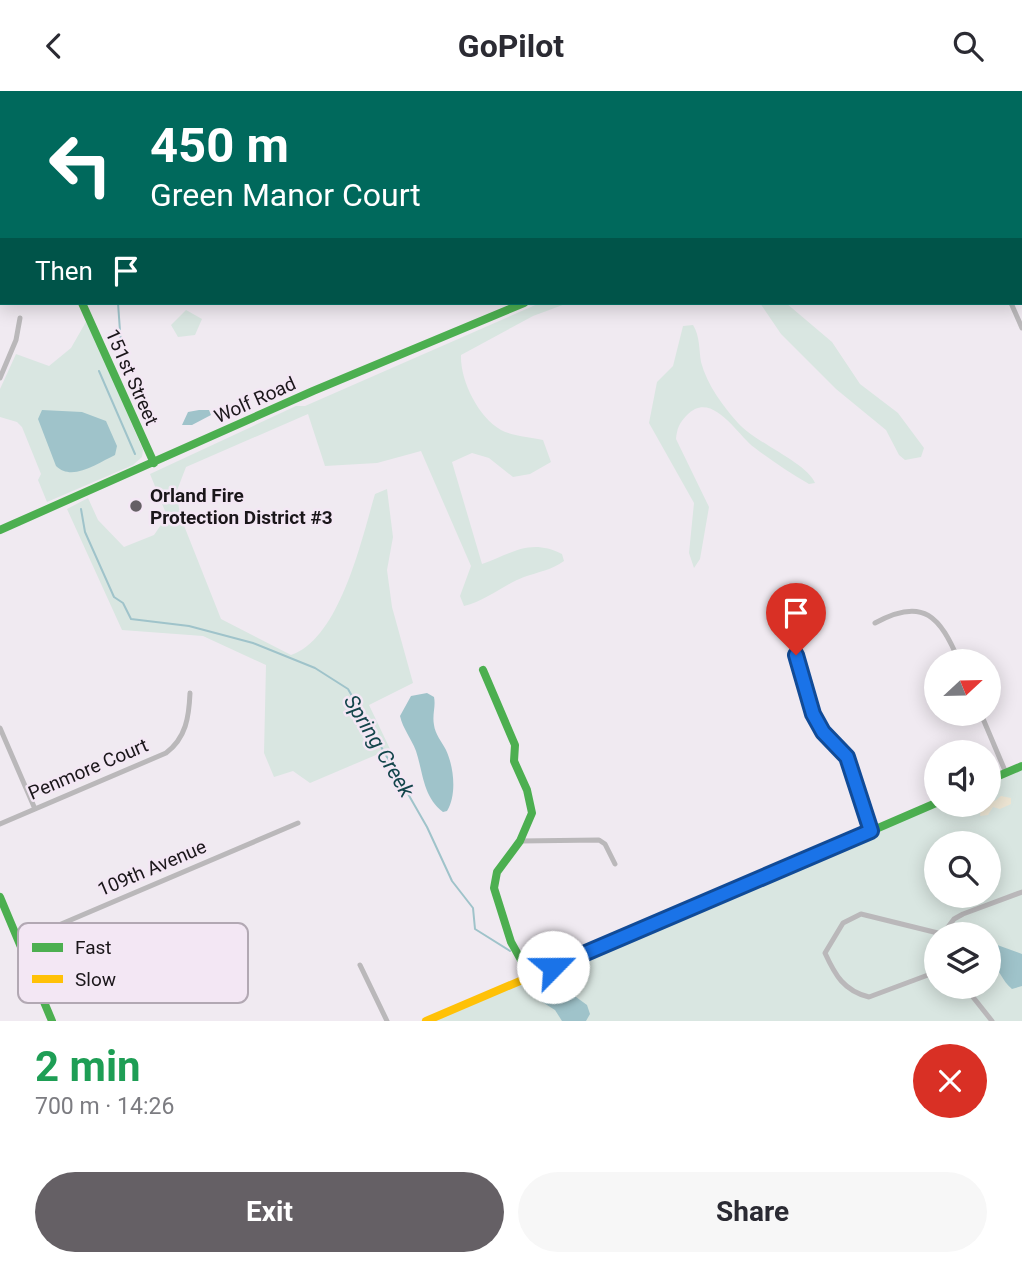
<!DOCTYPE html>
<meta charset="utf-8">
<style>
body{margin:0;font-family:Roboto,sans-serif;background:#f7f7f7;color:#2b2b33;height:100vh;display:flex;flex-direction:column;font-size:26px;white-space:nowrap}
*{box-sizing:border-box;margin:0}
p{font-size:23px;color:#7c7c81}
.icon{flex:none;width:38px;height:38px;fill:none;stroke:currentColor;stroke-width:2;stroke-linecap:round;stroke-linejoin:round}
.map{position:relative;height:930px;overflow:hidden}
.sheet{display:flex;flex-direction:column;background:#fff;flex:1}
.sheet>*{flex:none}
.hud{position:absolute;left:0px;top:0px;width:1022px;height:214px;box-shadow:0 4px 18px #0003;background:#00695c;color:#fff;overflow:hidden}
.needle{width:46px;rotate:68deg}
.controls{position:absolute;left:924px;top:558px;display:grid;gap:14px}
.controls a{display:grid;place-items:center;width:77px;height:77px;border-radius:50%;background:#fff;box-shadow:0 4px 18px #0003;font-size:35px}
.pin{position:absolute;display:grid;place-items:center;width:60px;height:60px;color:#fff;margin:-72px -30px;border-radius:50% 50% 50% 0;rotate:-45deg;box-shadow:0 0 7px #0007}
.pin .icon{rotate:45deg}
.me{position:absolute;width:77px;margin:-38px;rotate:67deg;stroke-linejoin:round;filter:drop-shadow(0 0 5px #0008)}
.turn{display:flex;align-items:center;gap:24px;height:147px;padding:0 35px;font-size:32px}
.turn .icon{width:91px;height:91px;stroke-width:2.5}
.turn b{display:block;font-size:49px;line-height:60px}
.then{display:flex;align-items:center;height:66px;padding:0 35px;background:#0003;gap:14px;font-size:26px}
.round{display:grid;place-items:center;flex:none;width:74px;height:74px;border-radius:37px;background:#f7f7f7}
.head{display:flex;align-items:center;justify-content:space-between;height:119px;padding:0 35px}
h1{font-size:42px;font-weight:700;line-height:52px;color:#1e9e55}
.primary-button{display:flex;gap:14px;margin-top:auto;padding:14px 35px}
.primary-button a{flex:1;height:80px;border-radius:42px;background:#656065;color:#fff;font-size:28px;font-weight:700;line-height:80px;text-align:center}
.primary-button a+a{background:#f7f7f7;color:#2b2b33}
header{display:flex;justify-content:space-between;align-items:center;height:91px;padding:0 35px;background:#fff;font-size:32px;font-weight:700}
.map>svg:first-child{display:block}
.green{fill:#d9e6e1;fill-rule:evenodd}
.sand{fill:#eee6d4}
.water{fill:#9fc3ca}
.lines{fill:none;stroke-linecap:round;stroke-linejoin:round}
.stream{stroke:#9fc3ca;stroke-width:2}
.street{stroke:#bab8ba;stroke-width:5}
.fast{stroke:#4caf50;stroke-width:8}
.slow{stroke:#ffc107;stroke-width:8}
.route-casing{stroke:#114b97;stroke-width:18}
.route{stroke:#1a73e8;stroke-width:12}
.poi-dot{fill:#656065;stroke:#f3e7f4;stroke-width:2.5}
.labels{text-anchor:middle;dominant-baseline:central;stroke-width:5;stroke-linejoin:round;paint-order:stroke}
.street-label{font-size:19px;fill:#1a161a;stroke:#f3e7f4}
.poi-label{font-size:19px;font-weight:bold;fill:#1a161a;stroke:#f3e7f4;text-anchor:start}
.water-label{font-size:21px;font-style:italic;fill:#13454b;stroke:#f3e7f4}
.key{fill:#f3e7f4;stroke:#b2a8b3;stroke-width:2}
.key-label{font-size:19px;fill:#1a161a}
</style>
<header><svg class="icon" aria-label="back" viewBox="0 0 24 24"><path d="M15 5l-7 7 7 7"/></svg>GoPilot<svg class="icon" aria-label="search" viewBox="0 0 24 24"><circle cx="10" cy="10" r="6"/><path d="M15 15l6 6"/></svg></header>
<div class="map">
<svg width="1022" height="930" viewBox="0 0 1022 930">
<rect width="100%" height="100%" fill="#f0eaf1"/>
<path class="green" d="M150 0H372L373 2H150Z
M560 0H676L677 2H561Z
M887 0H1001L997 2Z
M540 212H568L533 225 461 264C460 289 478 326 501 339 512 345 531 346 543 349L551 371 530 383 513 386 489 367 472 362 452 371 482 473C513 462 530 447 562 463L564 470C552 479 538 481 524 486 503 494 486 510 464 515L460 505 471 475 421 360 377 372 325 375 308 323 186 376 176 402 181 427 221 528 291 564C340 548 362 447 375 403L387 398 393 446 387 479 392 516 413 592 369 614 390 658 310 692 293 680 274 686 264 662 266 574 203 545 122 539 67 418 88 407 98 429 124 456 154 444 167 425 150 383 296 315H305Z
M760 212H786L832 251 860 293 898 322 924 357 921 366 905 369 899 364 886 339 836 298 781 243Z
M186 219 202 228 195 244 178 246 171 234Z
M87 229 143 359 142 366 133 374 47 411 38 389 41 383 22 336 17 331 0 326V298L16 263 49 275 71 257Z
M693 234C700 245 699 259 701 271 707 294 723 315 738 332 756 352 807 372 815 392L809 393C790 382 772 370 755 357 737 344 712 298 687 324 679 332 677 338 676 348L709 416 700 468 694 477 689 462 694 412 649 332 657 291 673 275 683 235Z
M1022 675V930H434L936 714H989V689ZM936 752H989V805H936ZM936 844H989V896H936Z"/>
<path class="sand" d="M1001 705 1011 707V713L1000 718 993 716 988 724 980 725 981 716H987L990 708 995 710Z"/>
<path class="water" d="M42 319 82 321 106 330 117 355 115 364C98 372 72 391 56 375L38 328Z
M199 319H209L211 324 192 334H182L188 321Z
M427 602 434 606C436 616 432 623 434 634 435 643 442 651 446 659 454 676 457 704 447 720L443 721C423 706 423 681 416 660 411 647 403 638 400 625L411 605Z
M989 851 1022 863V895L1012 898C1002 890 1000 878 989 870Z
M565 891 573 892 576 906 587 914 590 923 586 930H562L555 919 534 906V902Z"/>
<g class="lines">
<path class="stream" d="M48 0 49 2
M118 212 121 254
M99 280 135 363
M81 418 85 441 114 506 123 512 131 528 189 535 253 552 315 577 348 598 427 736 452 790 473 817 475 838 510 860"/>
<path class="street" d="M0 145H2
M1011 212 1022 237
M0 287 16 249 20 227
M875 532C924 505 940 526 959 570
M796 564 813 623 823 641 847 666 871 740
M981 623 1006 682
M0 637 35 718
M0 733 166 662C186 647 189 626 190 602
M520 750 599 749 605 753 615 773
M942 844 954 828 963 823 1022 801
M19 851 298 732
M360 874 387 930
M936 881 869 906C844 900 835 884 825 862L843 832 861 823 942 843
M965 896 992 930"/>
<path class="fast" d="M1011 2 1015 0
M0 21 2 25
M82 212 154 372
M0 439 313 300 524 212
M483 579 515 654 514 670 527 699 532 722 520 750 497 781 494 797 511 851 530 885
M989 689 1022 675
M804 769 936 712
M0 806 52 930"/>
<path class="slow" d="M426 930 804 769"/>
</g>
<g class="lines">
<defs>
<path id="route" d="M553 876 871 740 847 666 823 641 813 623 796 564"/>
</defs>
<use href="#route" class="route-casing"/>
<use href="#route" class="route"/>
</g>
<circle class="poi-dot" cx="136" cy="415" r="7"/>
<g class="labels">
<g class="street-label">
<text transform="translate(132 286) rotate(66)">151st Street</text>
<text transform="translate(255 309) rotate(-24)">Wolf Road</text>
<text transform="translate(88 678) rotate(-23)">Penmore Court</text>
<text transform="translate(152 777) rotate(-23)">109th Avenue</text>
</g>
<g class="poi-label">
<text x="150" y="404">Orland Fire<tspan x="150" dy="22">Protection District #3</tspan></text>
</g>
<g class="water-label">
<text transform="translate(379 655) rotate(59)">Spring Creek</text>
</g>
</g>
<rect x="18" y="832" width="230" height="80" rx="10" class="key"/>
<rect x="32" y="852" width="31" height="9" fill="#4caf50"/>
<rect x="32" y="884" width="31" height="8" fill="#ffc107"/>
<g class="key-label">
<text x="75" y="863">Fast</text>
<text x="75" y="895">Slow</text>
</g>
</svg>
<div class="controls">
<a><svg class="needle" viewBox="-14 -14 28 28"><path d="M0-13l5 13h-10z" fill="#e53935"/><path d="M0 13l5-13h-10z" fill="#7c7c81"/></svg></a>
<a><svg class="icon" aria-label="sound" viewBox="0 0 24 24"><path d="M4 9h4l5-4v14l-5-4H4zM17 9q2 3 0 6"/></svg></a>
<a><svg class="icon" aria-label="search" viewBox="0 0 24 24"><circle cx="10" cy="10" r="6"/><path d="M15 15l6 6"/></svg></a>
<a><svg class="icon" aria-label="layers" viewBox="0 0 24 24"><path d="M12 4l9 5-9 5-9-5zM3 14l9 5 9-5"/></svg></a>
</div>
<div class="pin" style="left:796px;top:564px;background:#d93025"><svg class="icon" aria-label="arrive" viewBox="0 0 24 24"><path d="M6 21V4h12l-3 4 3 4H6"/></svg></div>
<svg class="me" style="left:553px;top:876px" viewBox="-20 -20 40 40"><circle r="19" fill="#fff"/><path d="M0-13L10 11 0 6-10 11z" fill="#1a73e8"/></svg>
<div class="hud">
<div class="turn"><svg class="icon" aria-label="left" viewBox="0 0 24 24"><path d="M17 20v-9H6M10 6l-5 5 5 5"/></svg><div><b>450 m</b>Green Manor Court</div></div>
<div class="then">Then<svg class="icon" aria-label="arrive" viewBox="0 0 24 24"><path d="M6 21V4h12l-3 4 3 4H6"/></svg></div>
</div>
</div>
<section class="sheet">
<div class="head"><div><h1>2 min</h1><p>700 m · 14:26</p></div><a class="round" style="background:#d93025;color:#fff"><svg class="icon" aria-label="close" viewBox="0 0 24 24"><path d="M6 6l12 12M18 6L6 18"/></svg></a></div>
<div class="primary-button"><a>Exit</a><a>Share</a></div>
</section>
